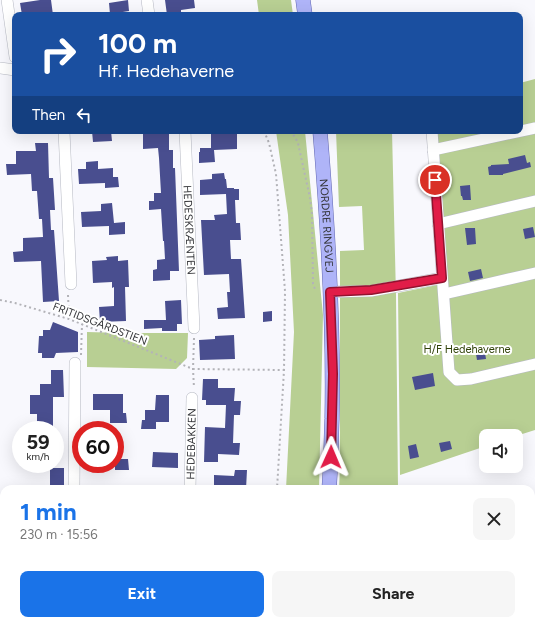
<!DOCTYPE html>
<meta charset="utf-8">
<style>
body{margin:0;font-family:Figtree,sans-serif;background:#f6f6f6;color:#222;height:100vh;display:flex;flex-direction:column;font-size:15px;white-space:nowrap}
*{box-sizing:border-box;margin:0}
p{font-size:13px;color:#767676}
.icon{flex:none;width:22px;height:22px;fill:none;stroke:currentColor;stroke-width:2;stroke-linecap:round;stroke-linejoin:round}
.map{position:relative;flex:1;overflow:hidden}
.side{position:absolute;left:0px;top:485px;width:535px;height:140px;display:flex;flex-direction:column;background:#fff;border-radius:12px 12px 0 0;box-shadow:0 4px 16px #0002}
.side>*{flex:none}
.top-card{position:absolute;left:12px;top:12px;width:511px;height:122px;border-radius:8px;box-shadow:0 4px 16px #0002;background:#1a4fa0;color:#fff;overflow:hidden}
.controls{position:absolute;left:479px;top:429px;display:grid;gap:8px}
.controls a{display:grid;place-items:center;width:44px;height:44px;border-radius:8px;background:#fff;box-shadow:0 4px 16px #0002;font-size:20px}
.speed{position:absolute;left:12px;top:421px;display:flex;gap:8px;font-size:20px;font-weight:700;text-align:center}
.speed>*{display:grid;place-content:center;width:52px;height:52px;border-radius:50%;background:#fff;box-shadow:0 4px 16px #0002;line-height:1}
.speed small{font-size:10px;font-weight:400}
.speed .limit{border:6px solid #d22;background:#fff;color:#111}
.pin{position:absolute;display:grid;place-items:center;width:34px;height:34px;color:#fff;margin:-17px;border:2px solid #fff;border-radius:50%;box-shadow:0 1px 4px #0007}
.me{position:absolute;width:44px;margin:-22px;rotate:1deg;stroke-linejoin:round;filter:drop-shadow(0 0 3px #0008)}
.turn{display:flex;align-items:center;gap:14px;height:84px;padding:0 20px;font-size:18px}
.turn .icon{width:52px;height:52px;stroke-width:2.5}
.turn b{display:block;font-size:28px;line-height:34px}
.then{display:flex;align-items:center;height:38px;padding:0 20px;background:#0003;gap:8px;font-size:15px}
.round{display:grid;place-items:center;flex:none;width:42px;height:42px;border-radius:8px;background:#f6f6f6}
.head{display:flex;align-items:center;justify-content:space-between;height:68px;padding:0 20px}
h1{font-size:24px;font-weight:700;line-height:30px;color:#1a73e8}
.button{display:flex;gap:8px;margin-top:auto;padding:8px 20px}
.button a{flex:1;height:46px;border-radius:8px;background:#1a73e8;color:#fff;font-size:16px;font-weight:700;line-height:46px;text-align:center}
.button a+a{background:#f6f6f6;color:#222}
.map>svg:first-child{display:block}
.green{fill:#b8cf93}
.building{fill:#494e8f}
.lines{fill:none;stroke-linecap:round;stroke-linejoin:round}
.minor-casing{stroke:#b6b9c3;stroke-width:12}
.major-casing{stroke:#6267b2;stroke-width:15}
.path{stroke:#b3b3b8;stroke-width:2;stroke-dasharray:2 3;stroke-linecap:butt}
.minor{stroke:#fff;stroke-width:11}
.major{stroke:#afb4f8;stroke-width:14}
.route-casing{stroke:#92132f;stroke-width:10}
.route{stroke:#e11d48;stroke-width:7}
.labels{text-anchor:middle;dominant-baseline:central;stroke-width:4;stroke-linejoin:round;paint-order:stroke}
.street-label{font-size:11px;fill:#343539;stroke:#fff}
.park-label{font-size:11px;fill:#2f4007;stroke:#fff}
</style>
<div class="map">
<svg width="535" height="625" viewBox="0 0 535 625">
<rect width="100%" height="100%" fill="#f8f8fd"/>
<path class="green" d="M257 0H291L293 15H259Z
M535 79V430L516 436H486V446L400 475 398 293 447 283 436 131H520V83Z
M276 131H305L323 315 319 489H286L294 332 288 215Z
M336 131H392L396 296 398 489H339L340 467V251L364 250 362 206 339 207Z
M87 332 124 333H188L187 358 176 369 87 367Z
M329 621H393V625H328Z"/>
<path class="building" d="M40 0H51L53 15H22L20 3Z
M128 0 129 11 110 14 109 3Z
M165 0H194L195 8 181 10V15H167Z
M92 131H111L112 141 93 142Z
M237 132V149L214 150 215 162 199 163V152H200V148H211V133Z
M169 133V150H173V168H175L179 271H170V280L153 281V270L157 269V260L165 259 164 241H163L161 209 149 210V201H154V193H161L159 158 158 148 143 149V134Z
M35 143H48L49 178H53L55 210H50L51 230H54L59 301 43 302 41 261 14 262 13 252 23 251V238L43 237 42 219H39L37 191H32L31 174 7 175 6 164H16V151H36Z
M525 155 527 163 530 162 531 167 503 174V175H489L488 167 491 166V165L509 164 508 159Z
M98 161V169L113 168V177H118L119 187 105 188V183L79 184 78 169H86V162Z
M224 173 225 179H226L227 188H234V189H239V200H235L236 223H240L241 240H230L231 259H241L245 318 218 319 217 308 228 307 227 292H230L229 274 204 275 201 220H215L214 215 227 214 226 194 200 195V180L212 179V174Z
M470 185 471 200H463L462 196H461L460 186Z
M112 203 114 223 125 222V234L109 235V226L82 227 81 212 101 211V204Z
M533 227 535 237 525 239 523 229Z
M465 228H475L476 244 467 245Z
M118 256V261L128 260 129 287H125L126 321 100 322 99 307 114 306V287L112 288V282L93 283 92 261 107 260 106 257Z
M481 269 483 278 470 281 468 272Z
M181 300 182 324H177V331H162V328L144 329V320H166L165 301Z
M272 311V321L263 322V312Z
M53 322 78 332V352L56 353 54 358H42V353H38L39 336H43V330H50Z
M234 335 235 359 200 360 199 340 215 339V336Z
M484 347 486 359 477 360 475 348Z
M51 370H63L64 397H53V430H37V414H30V395H40V384H51Z
M433 373 435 386 415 390 412 377Z
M203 379H218V388H235L234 401H241L240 415H234L233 443H240L239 455 218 454V462H204L205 427 225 428 226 405H206V400H202Z
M93 394H123V413H126L127 423H110V410H93Z
M156 395H169V422H156V429H141L142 420H145V410H155Z
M450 441 452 449 441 452 439 443Z
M416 444 419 457 410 459 408 446Z
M153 452 178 453V468L152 467Z
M115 459H128L129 470H115Z
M50 468H64V489H50Z
M235 470H247L246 489H214V475L234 476Z"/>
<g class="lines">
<defs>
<g id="minor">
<path d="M7 0 15 57"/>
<path d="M147 0 149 15"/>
<path d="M0 68 15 70"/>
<path d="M64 131 71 284"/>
<path id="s1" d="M185 131 194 328"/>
<path d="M432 131 449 372 457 380 471 379 535 364"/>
<path d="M433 150 535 128"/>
<path d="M438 224 535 201"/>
<path d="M330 292 371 291 442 278"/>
<path d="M444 294 535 273"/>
<path d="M74 489 75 363"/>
<path id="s2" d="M190 489 192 398"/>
<path d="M0 543 4 545"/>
<path d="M184 621 207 625"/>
<path d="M50 625 51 621"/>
<path d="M175 625 176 621"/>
</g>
<g id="major">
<path d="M303 0 305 15"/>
<path id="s3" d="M320 131C328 227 334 323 332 419 331 442 331 466 329 489"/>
<path d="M319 625V621"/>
</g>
</defs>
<use href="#minor" class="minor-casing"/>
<use href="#major" class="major-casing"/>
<path class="path" d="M264 131 269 143 276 174 285 291 284 370 277 489
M290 131 295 137 298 143 310 198 312 214 313 284 315 289 317 290
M68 295 69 318
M0 300 15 303 69 319 193 369 284 370
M194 338 193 369 194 388
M81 355 82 324
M260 625 261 621"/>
<use href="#minor" class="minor"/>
<use href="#major" class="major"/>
</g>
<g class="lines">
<defs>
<path id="route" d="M331 457 333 374 330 292 371 290 442 278 435 180"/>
</defs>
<use href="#route" class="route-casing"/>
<use href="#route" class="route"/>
</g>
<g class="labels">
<g class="street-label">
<text stroke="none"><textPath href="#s3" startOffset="95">NORDRE RINGVEJ</textPath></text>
<text stroke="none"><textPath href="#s1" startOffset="99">HEDESKRÆNTEN</textPath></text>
<text transform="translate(100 324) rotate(21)">FRITIDSGÅRDSTIEN</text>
<text stroke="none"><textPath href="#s2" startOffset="45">HEDEBAKKEN</textPath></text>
</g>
<g class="park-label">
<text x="467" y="349">H/F Hedehaverne</text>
</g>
</g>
</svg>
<div class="controls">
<a><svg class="icon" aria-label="sound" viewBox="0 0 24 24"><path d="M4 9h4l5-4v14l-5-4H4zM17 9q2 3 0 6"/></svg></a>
</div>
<div class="speed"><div>59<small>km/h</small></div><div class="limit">60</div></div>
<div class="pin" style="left:435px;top:180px;background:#d93025"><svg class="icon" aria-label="arrive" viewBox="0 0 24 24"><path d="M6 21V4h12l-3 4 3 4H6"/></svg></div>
<svg class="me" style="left:331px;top:457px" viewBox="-20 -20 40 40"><path d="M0-17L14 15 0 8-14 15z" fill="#e11d48" stroke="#fff" stroke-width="4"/></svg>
<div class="top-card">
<div class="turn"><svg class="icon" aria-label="right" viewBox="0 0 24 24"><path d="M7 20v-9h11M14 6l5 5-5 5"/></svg><div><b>100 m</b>Hf. Hedehaverne</div></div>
<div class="then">Then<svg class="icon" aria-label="left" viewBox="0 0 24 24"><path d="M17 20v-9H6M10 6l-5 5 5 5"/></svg></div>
</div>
<section class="side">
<div class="head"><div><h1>1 min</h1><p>230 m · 15:56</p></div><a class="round"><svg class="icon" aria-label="close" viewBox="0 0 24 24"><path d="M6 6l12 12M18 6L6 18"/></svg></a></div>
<div class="button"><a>Exit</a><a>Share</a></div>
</section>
</div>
